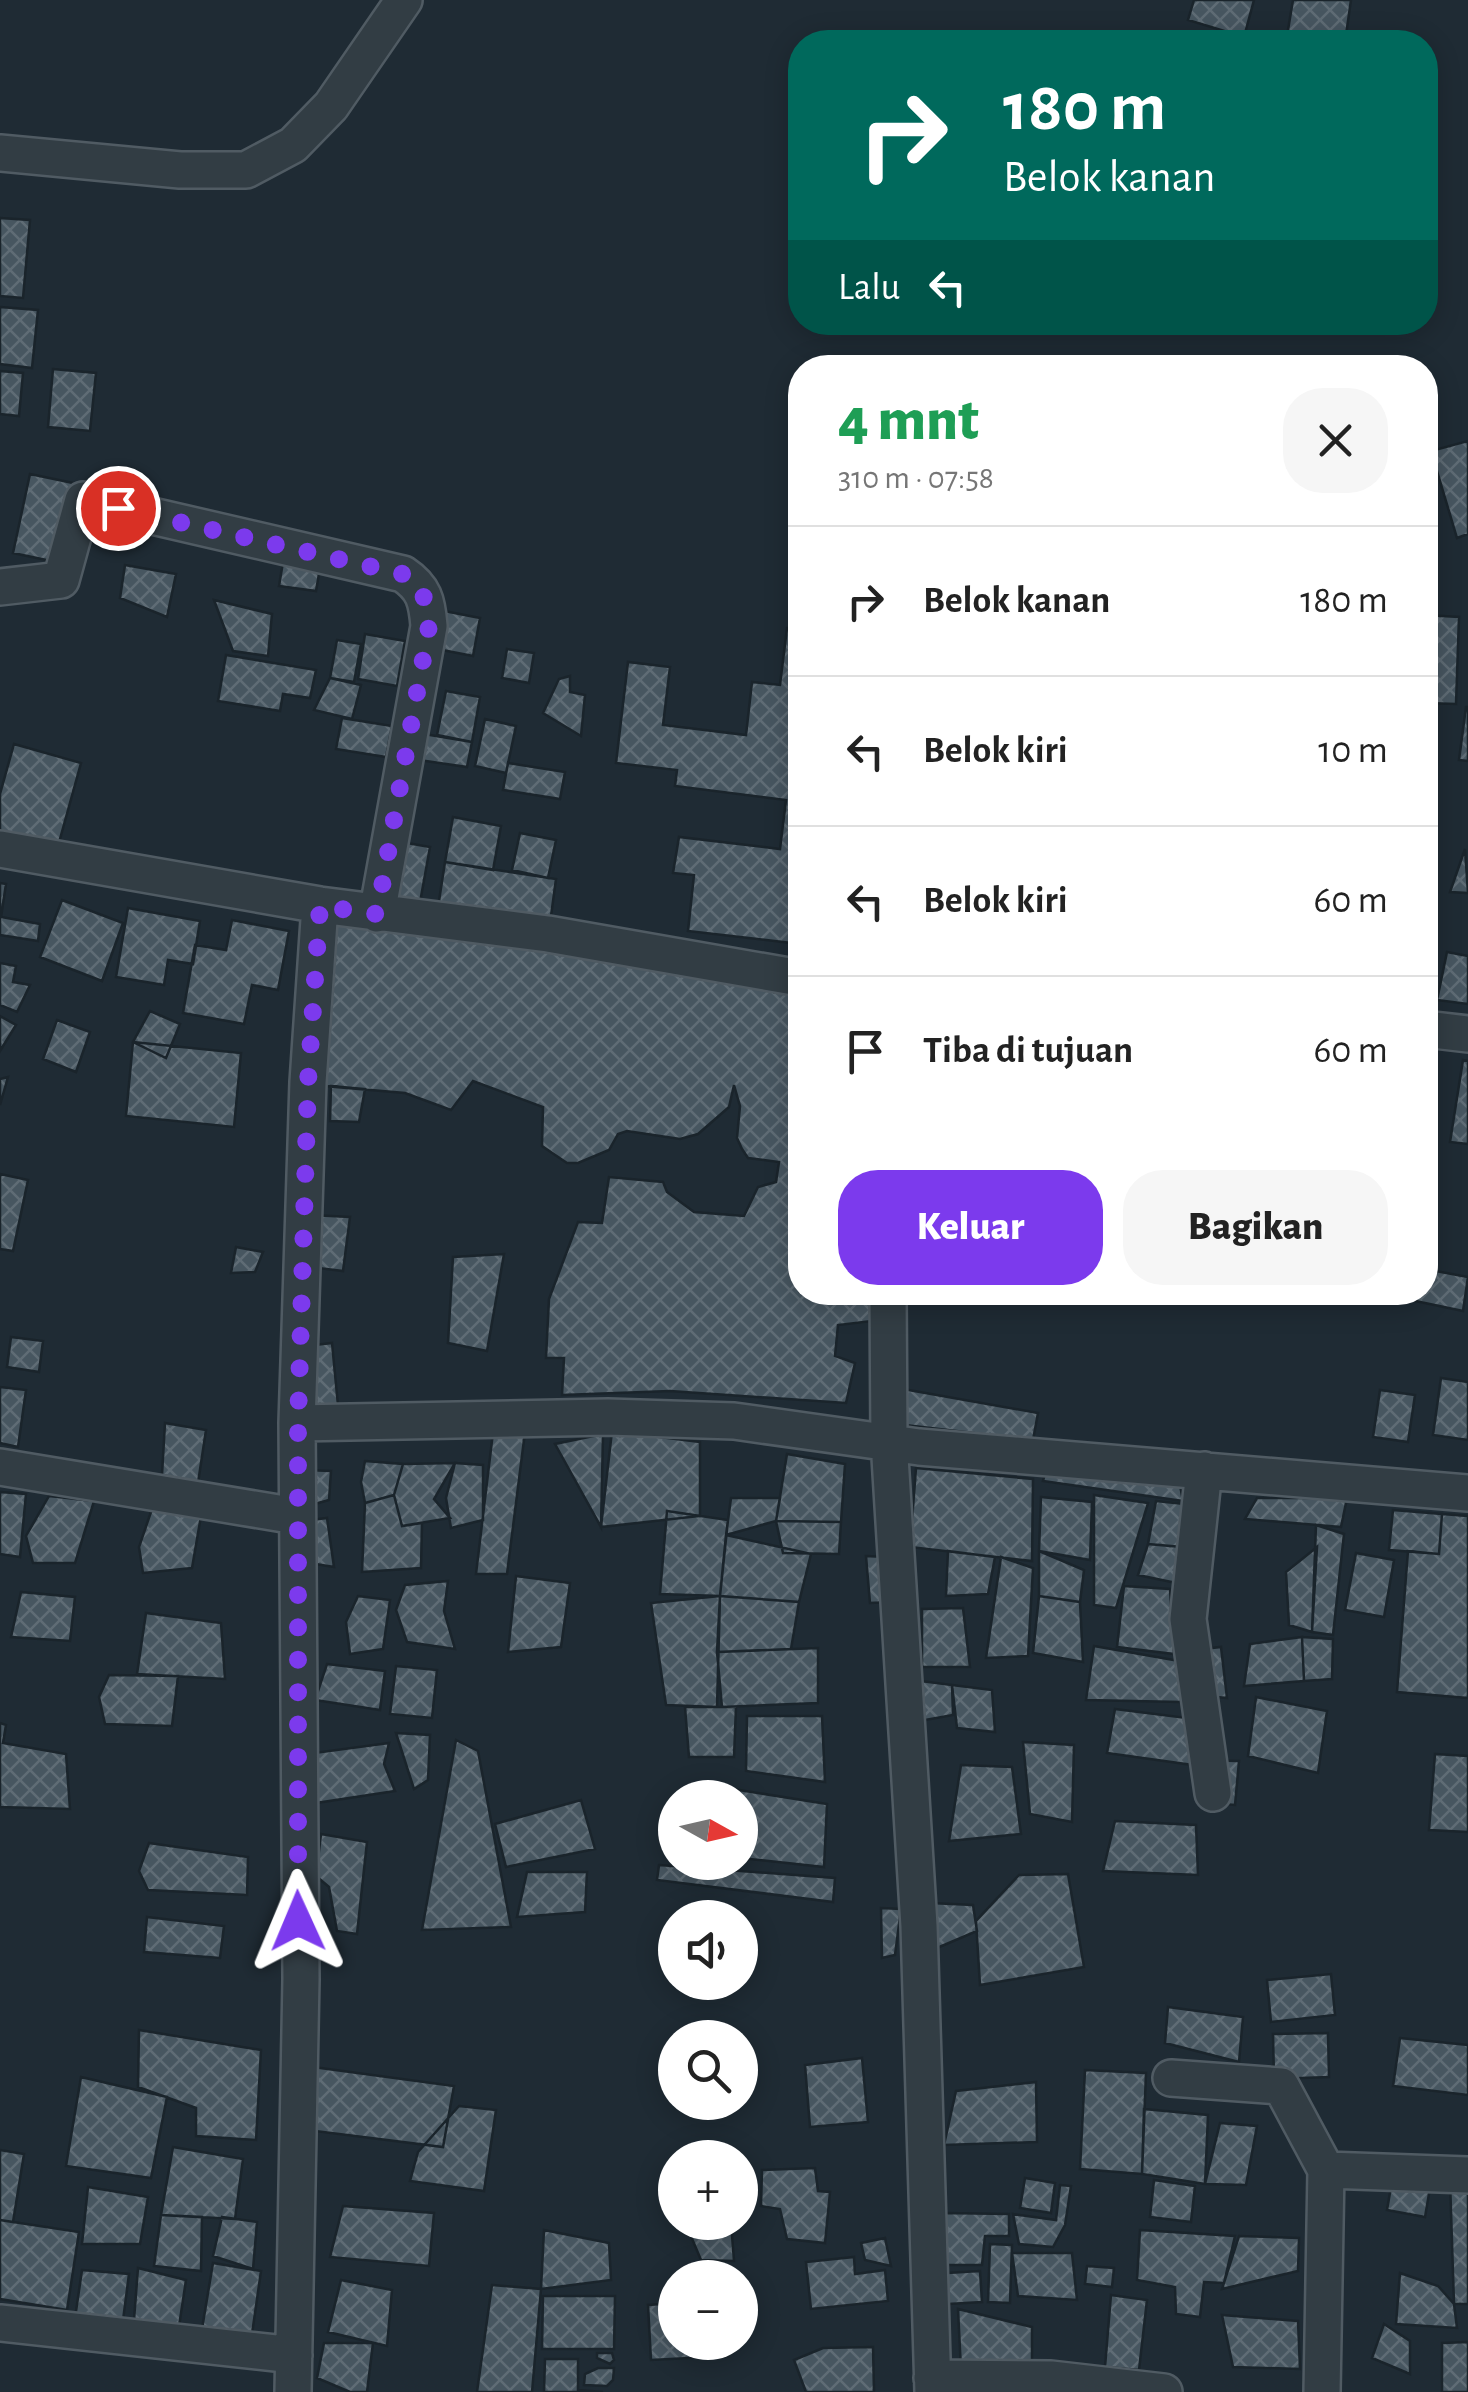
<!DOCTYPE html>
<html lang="id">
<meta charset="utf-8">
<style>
body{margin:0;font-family:"Alegreya Sans",sans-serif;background:#f6f6f6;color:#222;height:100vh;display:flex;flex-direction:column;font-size:38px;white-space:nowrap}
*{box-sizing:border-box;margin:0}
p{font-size:32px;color:#767676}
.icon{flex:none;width:55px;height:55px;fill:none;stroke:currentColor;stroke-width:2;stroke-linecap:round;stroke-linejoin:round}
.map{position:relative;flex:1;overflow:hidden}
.panel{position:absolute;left:788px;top:355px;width:650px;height:950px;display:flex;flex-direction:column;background:#fff;border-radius:40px;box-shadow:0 5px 25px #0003}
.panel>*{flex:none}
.top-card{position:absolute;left:788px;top:30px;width:650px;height:305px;border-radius:40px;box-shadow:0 5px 25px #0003;background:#00695c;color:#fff;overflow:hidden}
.needle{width:65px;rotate:98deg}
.buttons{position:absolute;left:658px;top:1780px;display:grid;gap:20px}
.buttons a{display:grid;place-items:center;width:100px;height:100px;border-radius:50%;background:#fff;box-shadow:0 5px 25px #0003;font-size:50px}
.pin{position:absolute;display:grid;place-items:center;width:85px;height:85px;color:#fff;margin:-42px;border:5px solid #fff;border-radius:50%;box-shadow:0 2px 10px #0007}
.me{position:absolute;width:110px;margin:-55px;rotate:359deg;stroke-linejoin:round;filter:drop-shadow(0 0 8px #0008)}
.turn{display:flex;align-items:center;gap:35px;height:210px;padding:0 50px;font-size:45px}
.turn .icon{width:130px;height:130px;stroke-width:2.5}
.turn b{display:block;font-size:70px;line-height:85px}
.then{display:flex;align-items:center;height:95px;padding:0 50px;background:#0003;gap:20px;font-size:38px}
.round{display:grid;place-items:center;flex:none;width:105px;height:105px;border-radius:40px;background:#f6f6f6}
.head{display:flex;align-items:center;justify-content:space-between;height:170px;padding:0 50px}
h1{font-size:60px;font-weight:800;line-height:75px;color:#1e9e55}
.button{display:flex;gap:20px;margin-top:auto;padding:20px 50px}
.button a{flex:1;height:115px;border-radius:40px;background:#7c3aed;color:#fff;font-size:40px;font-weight:800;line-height:115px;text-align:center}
.button a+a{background:#f6f6f6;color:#222}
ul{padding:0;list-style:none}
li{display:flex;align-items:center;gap:30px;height:150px;padding:0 50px;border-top:2px solid #e0e0e0}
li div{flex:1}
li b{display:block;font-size:38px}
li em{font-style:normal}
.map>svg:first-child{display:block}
.building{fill:url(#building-cross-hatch);stroke:#1a242b;stroke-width:2.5}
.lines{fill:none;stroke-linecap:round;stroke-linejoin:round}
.street-casing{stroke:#505b63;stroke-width:40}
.street{stroke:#323d44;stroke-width:35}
.route{stroke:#7c3aed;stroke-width:18;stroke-dasharray:0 32.4}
</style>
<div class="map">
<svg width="1468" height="2392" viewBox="0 0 1468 2392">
<defs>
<pattern id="building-cross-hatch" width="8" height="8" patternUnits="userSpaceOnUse" patternTransform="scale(2.5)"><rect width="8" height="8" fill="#475660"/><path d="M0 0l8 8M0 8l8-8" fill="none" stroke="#5f6c75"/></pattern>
</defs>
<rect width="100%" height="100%" fill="#1f2b34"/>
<path class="building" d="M1194 0H1254L1244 37 1188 20Z
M1293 0H1351L1345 42 1287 36Z
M0 218 30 220 23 298 0 296Z
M0 307 38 310 32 368 0 364Z
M53 369 96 373 90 431 48 427Z
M0 371 23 373 19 416 0 414Z
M1468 441V534L1457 538 1431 451Z
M30 474 73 483 56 562 13 553Z
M286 544 323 551 316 591 279 586Z
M125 565 176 574 167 617 120 598Z
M214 600 272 614 268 656 233 651Z
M434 609 480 618 473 656 427 647Z
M1425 615 1459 617 1456 704 1425 703Z
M787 628 800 629V944L688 931 694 875 673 873 679 837 780 849 786 800 675 786 677 770 616 763 628 662 670 667 663 725 746 735 752 682 780 685Z
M365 634 405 641 397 686 358 679Z
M337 640 361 644 354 682 330 678Z
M507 649 534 653 529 683 502 678Z
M226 655 316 670 310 698 283 694 280 711 218 701Z
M570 676V692L585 695 581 736 543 713 559 679Z
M330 678 361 685 352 719 314 710Z
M446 691 480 697 472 742 437 735Z
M1466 707H1468V761L1459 760Z
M342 718 392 726 386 757 336 749Z
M485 719 516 726 506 773 475 766Z
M424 734 472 742 467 767 419 760Z
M14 744 81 763 55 857 0 841V794Z
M508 763 565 772 560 799 503 790Z
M453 817 501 826 493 870 445 862Z
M520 833 556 840 548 878 512 870Z
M390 840 430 847 419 908 380 901Z
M1465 849 1468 893 1450 892Z
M445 862 556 879 549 931 437 914Z
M0 883 6 884 1 917 40 924 38 941 0 935Z
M62 900 123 923 102 981 40 957Z
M128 908 200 921 193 964 168 960 164 985 116 977Z
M335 912 770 981 774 992 800 988V1292H871L872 1321 838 1325 835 1356 855 1363 846 1403 670 1391 562 1395 564 1358H546L549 1299 578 1222 602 1223 609 1177 663 1182 667 1192 694 1212 744 1216 758 1187 776 1182 779 1162 748 1158 742 1149 737 1138 740 1106 734 1085 729 1107 698 1134 680 1139 627 1131 618 1134 609 1150 578 1163H567L542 1146 543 1107 473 1081 451 1110 405 1093 325 1086Z
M232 920 289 931 278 990 252 985 244 1024 183 1013 195 945 226 950Z
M1447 952 1468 956V1004L1437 1000Z
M0 963 16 966 13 982 30 985 17 1012 0 1005Z
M150 1011 180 1024 166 1058 133 1042Z
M0 1016 16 1025 0 1051Z
M57 1020 90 1032 76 1072 43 1059Z
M133 1042 241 1053 234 1127 126 1116Z
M1463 1060 1468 1061V1144L1450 1142Z
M8 1077 0 1105V1079Z
M331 1086 365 1089 359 1122 330 1121Z
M0 1174 28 1180 13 1251 0 1249Z
M311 1215 350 1217 343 1271 310 1267Z
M236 1247 263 1252 255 1272 231 1273Z
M504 1254 487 1351 448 1343 453 1257Z
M1425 1269 1468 1277 1463 1311 1387 1295 1425 1292Z
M11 1337 43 1341 39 1372 7 1367Z
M332 1343 339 1416 313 1419 306 1346Z
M1441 1378 1468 1382V1440L1433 1435Z
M0 1387 26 1390 18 1447 0 1443Z
M903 1389 1038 1413 1033 1440 905 1425Z
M1380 1390 1415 1395 1408 1442 1373 1437Z
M165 1423 206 1430 198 1483 162 1475Z
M494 1424H526L507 1574H476Z
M612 1431 700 1442V1516L601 1527Z
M603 1434 601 1527 555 1444Z
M787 1454 845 1464 841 1522 776 1521Z
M365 1461 403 1464 394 1495 365 1503 361 1482Z
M1048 1462 1179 1480 1183 1501 1043 1481Z
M455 1463 483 1465V1520L451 1528 446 1498Z
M455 1463 434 1499 450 1518 402 1526 394 1495 403 1464Z
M916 1468 1033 1479 1032 1561 910 1547Z
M306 1470 331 1471 329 1500 304 1507Z
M0 1492 26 1494 20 1557 0 1554Z
M394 1495 402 1526 422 1523 421 1568 362 1572 365 1503Z
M1094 1495 1148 1503 1116 1608 1094 1605Z
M49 1496 94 1501 75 1563H33L26 1536Z
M1041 1497 1092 1502 1090 1560 1039 1551Z
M731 1498H780L776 1521 726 1535Z
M1257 1498H1347L1341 1527 1245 1519Z
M1156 1501 1204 1506V1549L1148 1544Z
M152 1509 201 1516 192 1568 143 1573 139 1547Z
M1393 1510 1442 1514 1439 1554 1389 1550Z
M667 1511 728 1520 720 1596 660 1594Z
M1442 1514 1468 1516V1698L1397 1692 1408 1551 1439 1554Z
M327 1518 334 1567 297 1561 303 1521Z
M776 1521 841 1522 839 1554 783 1553Z
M1316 1525 1344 1534 1333 1635 1312 1632Z
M726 1535 811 1554 799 1602 720 1596Z
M1148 1544 1204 1549 1205 1589 1138 1575Z
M1317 1547 1312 1632 1289 1625 1286 1572Z
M948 1551 995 1557 988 1594 946 1596Z
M1039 1551 1084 1570 1080 1602 1039 1596Z
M1356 1553 1394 1560 1384 1617 1345 1610Z
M866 1556 885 1557 890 1602 870 1603Z
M1001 1557 1033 1568 1028 1656 986 1658Z
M516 1576 570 1583 561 1647 508 1652Z
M448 1581 444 1611 455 1649 407 1642 396 1610 405 1585Z
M1124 1586 1170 1589 1174 1654 1117 1647Z
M21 1592 75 1597 70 1641 11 1637Z
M358 1596 390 1600 383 1649 350 1654 346 1622Z
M720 1596 799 1602 791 1649 717 1652Z
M720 1596 717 1707 666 1705 651 1603Z
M1039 1596 1080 1602 1083 1662 1033 1653Z
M963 1608 970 1667H922V1609Z
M146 1613 221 1623 225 1679 137 1674Z
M1302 1637 1333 1639 1332 1679 1304 1681Z
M1302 1637 1304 1681 1244 1686 1250 1644Z
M1094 1646 1185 1662 1181 1702 1086 1700Z
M1221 1647 1227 1698 1196 1695 1203 1649Z
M818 1648V1703L722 1707 717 1652Z
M327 1664 385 1671 380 1710 315 1700Z
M396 1666 437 1670 432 1718 390 1714Z
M109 1675 178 1676 172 1726 105 1724 99 1697Z
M921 1681 952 1685 953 1715 914 1722Z
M952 1685 992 1690 995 1732 957 1728Z
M1256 1697 1327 1711 1318 1773 1248 1756Z
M685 1707H736L734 1757H689Z
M1115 1709 1195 1719 1193 1765 1107 1753Z
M747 1716H822L825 1782 746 1771Z
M0 1723 6 1725 3 1743 66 1754 70 1809 0 1807Z
M396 1733 430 1735 428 1780 414 1789Z
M456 1740 478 1751 511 1927 422 1930Z
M1023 1742 1074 1745 1072 1822 1030 1814Z
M389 1743 384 1764 395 1791 316 1803 314 1753Z
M1435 1754 1468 1756V1832L1429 1830Z
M1195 1760 1239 1761 1235 1805 1198 1802Z
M961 1765 1012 1767 1021 1834 949 1841Z
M733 1789 827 1804 824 1867 740 1858V1798H734Z
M581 1800 595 1849 506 1867 495 1824Z
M1115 1821 1196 1825 1198 1875 1103 1871Z
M321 1834 367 1842 357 1934 337 1931 329 1887 316 1876Z
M149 1843 248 1857 247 1895 148 1890 139 1871Z
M659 1865 835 1878 833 1902 657 1880Z
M527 1872H587L585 1912 517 1917Z
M1068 1874 1084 1967 980 1985 976 1921 1019 1875Z
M930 1903 973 1905 977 1931 930 1951Z
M881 1908 901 1909 895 1955 882 1958Z
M147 1917 224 1926 220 1958 144 1952Z
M1331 1974 1335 2015 1271 2022 1267 1980Z
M1168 2007 1243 2017 1239 2062 1165 2043Z
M139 2030 261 2050 256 2140 196 2136V2108L138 2087Z
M1328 2033 1329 2077 1274 2079 1273 2034Z
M1400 2038 1468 2045V2095L1393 2086Z
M862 2058 868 2122 810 2127 805 2065Z
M313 2067 454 2086 443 2147 307 2130Z
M1085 2070 1146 2073 1142 2174 1080 2169Z
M81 2077 167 2097 151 2178 66 2166Z
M1036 2082 1037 2142 944 2145 956 2091Z
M459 2106 496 2110 484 2191 410 2181 418 2152Z
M1144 2109 1208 2115 1205 2184 1142 2174Z
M1220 2123 1257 2126 1246 2185 1205 2184Z
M173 2147 243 2159 235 2219 161 2215Z
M0 2150 24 2154 13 2222 0 2220Z
M815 2168 818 2191 830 2192 825 2243 787 2239 780 2209 761 2206 762 2170Z
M1025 2178 1055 2183 1051 2213 1020 2208Z
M1468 2179V2304H1454L1450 2180Z
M1154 2180 1195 2186 1191 2222 1150 2217Z
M1392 2181 1430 2188 1425 2217 1387 2210Z
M1060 2185 1071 2186 1065 2225 1053 2247 1019 2244 1013 2214 1056 2220Z
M88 2187 148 2197 140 2244H82Z
M343 2206 434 2213 429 2266 330 2257Z
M943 2213 1009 2214V2236H985L982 2265H943Z
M161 2215 202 2217 201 2271 154 2266Z
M222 2217 257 2222 253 2269 213 2256Z
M0 2220 79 2232 67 2310 0 2299Z
M685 2222H731L734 2261 701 2260Z
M544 2230 609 2243 611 2280 541 2289Z
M1140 2230 1235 2236 1224 2283 1204 2282 1200 2317 1176 2314 1175 2287 1137 2280Z
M1239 2236 1299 2238 1298 2271 1222 2289Z
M885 2238 891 2266 865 2260 861 2243Z
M990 2244 1012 2245 1010 2303 988 2302Z
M1012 2253H1072L1077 2300 1018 2296Z
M854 2257 855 2274 885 2270 888 2301 811 2309 806 2262Z
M213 2263 261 2271 250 2348 200 2341Z
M1087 2266 1114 2268 1112 2287 1085 2284Z
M138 2268 186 2280 178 2333H133Z
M82 2270 129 2274 122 2328 74 2325Z
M980 2271 982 2302 948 2304 947 2273Z
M1400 2273 1438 2286 1454 2304 1457 2328 1396 2324Z
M341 2280 392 2290 387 2346 328 2332Z
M492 2285 541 2289 532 2392H477Z
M1111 2295 1147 2300 1139 2370 1105 2367Z
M543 2296H615L614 2349H542Z
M675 2303V2342H727L728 2356 651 2360 648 2305Z
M958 2309 1032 2327V2365L961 2370Z
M1222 2315 1298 2321 1300 2369 1233 2367Z
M1384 2324 1410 2341V2374L1372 2358Z
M1468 2342V2392H1442V2343Z
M324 2343H373L367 2392H350L317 2378Z
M873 2347 874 2392H806L794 2360 823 2348Z
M597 2353H612L614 2360 610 2364 597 2358Z
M545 2359H578V2390L603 2392H544Z
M598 2368H614L613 2380 607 2386 584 2385 585 2374Z"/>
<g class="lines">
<defs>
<path id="street" d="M0 153 180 170H246L293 145 331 106 404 0
M0 587 61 580 83 500 403 574C424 588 427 601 429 626L377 914
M0 849 320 905 548 934 800 978
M1425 1029 1468 1034
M888 1292 889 1441 919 1926 933 2392
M297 1423 608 1417 734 1421 919 1447 1468 1493
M0 1467 296 1516
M1204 1470 1188 1619 1213 1793
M1171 2078 1281 2086 1326 2170 1468 2175
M0 2323 294 2355
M932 2378 1051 2379 1164 2392
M293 2392 301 1979 297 1423 308 1082 320 905
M1322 2392 1326 2170"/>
</defs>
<use href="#street" class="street-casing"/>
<use href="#street" class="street"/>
</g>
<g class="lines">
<path class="route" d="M118 508 403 574C424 588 427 601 429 626L377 914 320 906 308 1082 298 1423V1921"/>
</g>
</svg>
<div class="buttons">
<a><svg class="needle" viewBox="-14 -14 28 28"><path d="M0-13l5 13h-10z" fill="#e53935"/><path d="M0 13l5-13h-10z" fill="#767676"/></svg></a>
<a><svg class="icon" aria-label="sound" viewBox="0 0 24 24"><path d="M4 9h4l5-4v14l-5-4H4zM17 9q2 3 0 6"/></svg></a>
<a><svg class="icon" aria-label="search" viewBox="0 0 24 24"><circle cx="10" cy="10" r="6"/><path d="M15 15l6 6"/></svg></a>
<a>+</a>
<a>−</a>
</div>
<div class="pin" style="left:118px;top:508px;background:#d93025"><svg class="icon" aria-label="arrive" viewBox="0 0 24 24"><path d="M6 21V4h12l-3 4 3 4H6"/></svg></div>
<svg class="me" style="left:298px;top:1921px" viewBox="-20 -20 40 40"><path d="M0-17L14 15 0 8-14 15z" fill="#7c3aed" stroke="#fff" stroke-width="4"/></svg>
<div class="top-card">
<div class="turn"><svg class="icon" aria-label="right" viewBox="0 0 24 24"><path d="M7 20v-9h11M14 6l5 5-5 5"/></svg><div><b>180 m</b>Belok kanan</div></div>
<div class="then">Lalu<svg class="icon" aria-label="left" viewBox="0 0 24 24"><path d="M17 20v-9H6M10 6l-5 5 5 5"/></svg></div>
</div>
<section class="panel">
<div class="head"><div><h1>4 mnt</h1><p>310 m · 07:58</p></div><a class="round"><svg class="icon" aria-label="close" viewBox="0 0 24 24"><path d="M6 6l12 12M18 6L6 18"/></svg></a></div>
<ul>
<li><svg class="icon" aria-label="right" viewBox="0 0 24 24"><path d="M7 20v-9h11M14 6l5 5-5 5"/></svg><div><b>Belok kanan</b></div><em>180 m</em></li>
<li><svg class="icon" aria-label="left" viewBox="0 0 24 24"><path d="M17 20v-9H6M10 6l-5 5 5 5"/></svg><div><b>Belok kiri</b></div><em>10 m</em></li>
<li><svg class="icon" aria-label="left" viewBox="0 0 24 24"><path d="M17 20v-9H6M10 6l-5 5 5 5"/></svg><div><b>Belok kiri</b></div><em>60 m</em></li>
<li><svg class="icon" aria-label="arrive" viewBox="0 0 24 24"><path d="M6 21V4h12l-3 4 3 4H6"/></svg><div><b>Tiba di tujuan</b></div><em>60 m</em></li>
</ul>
<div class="button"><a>Keluar</a><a>Bagikan</a></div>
</section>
</div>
